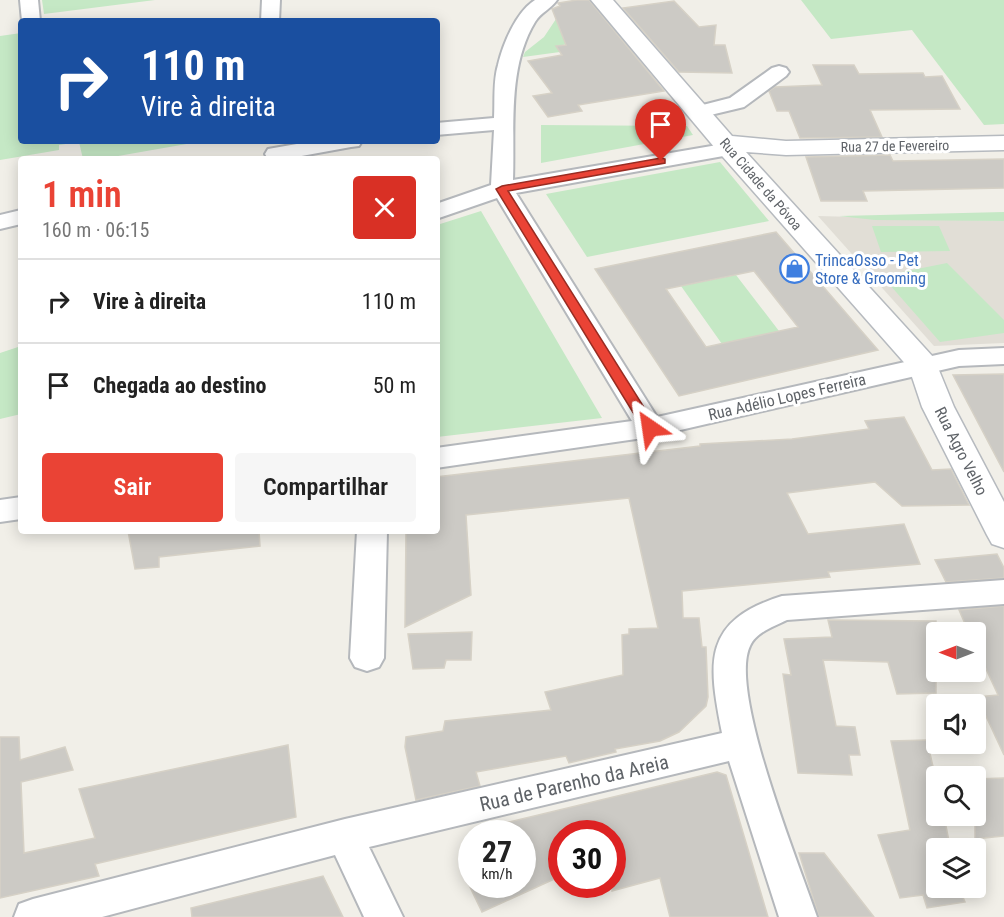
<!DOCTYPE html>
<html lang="pt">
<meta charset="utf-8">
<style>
body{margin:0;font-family:"Roboto Condensed",sans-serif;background:#f6f6f6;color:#222;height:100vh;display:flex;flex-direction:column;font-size:22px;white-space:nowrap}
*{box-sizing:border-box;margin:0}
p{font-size:20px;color:#767676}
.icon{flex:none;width:33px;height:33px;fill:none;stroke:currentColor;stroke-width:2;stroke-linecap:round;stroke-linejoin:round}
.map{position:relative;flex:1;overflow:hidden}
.drawer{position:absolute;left:18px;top:156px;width:422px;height:378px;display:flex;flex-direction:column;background:#fff;border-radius:6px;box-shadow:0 3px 15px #0003}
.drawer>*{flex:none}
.banner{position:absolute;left:18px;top:18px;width:422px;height:126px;border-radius:6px;box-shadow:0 3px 15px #0003;background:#1a4fa0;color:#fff;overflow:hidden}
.needle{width:39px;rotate:270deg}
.tools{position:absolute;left:926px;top:622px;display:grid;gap:12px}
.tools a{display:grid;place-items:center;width:60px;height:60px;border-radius:6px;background:#fff;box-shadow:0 3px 15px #0003;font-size:30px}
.speed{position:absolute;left:458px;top:820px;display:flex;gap:12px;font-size:30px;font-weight:700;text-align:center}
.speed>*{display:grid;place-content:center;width:78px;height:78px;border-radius:50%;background:#fff;box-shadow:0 3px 15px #0003;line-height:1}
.speed small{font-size:15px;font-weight:400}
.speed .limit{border:9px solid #d22;background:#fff;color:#111}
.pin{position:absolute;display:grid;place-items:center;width:51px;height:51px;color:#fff;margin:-62px -26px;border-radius:50% 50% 50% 0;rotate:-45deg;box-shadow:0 0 6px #0007}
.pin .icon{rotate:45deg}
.me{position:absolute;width:66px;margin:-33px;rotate:328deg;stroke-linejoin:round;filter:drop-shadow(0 0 4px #0008)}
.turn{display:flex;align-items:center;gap:21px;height:126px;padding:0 24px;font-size:27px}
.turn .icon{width:78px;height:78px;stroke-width:2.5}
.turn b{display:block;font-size:42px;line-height:51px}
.round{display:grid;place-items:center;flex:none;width:63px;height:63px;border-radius:6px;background:#f6f6f6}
.summary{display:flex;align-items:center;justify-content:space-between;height:102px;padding:0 24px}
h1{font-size:36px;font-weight:600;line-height:45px;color:#ea4335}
.primary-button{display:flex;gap:12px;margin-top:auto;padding:12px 24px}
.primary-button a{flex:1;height:69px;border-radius:6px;background:#ea4335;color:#fff;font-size:24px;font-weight:600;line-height:69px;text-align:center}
.primary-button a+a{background:#f6f6f6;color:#222}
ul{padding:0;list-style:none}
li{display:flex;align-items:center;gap:18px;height:84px;padding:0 24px;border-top:2px solid #e0e0e0}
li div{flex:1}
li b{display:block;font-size:22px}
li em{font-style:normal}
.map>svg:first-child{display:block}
.education{fill:#e1ded6}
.green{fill:#c5e8c5}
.building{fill:#cccac5;stroke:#d6d1c6;stroke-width:1.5;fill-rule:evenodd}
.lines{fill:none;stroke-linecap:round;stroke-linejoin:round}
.street-casing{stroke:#b5b8bc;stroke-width:4}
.secondary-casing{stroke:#b6babf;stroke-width:3}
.street{fill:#fff;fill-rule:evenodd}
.secondary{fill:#fff;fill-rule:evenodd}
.route{fill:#ea4335;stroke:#982c22;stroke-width:1.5}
.labels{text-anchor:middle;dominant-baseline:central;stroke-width:6;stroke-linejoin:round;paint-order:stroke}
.far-street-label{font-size:14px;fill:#5f6368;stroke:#fff}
.shop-label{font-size:16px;fill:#366cbe;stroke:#fff;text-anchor:start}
.street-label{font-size:16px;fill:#5f6368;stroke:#fff}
.near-street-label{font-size:20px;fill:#5f6368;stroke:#fff}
</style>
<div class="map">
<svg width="1004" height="917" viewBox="0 0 1004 917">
<rect width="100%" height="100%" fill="#f1efe8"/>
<path class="education" d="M818 216 1004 221V343L934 346Z"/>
<path class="green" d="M42 0H155L44 14Z
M801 0H1004V124L984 125 912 30 831 39Z
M603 12 615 26 567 33 575 43 556 46 560 52 523 57 525 52 544 37 556 19Z
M21 33V141L198 142 101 159H83L79 142 59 145V150L0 160V36Z
M541 125 687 126 693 135 541 163Z
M720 162 769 221 587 257 546 194Z
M481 211 602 418 437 437V225Z
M1004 212V221L875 220 839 216Z
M872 226H939L950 251 881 252Z
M947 263 1004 320V333L940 342 882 276Z
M736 275 779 331 722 344 681 286Z
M21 346V414L0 419V353Z"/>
<path class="building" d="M577 0H589L664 91 578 105 582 111 548 117 533 96 552 93 528 61 562 55 556 46 566 45 552 9 560 6 558 3Z
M674 1 699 27 716 25 714 45H725L732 73 679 72 623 8Z
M813 65H854L859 74 923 73 925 77 942 76 960 109 870 110 882 137 800 138 789 111H777L769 91 775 87 822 85Z
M890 155 893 161 1004 159V188L863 191 867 201H821L806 157Z
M776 232 878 350 679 396 595 269ZM754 271 798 327 706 347 666 289Z
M1004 374V472L953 375Z
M904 417 932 470 951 469 969 505 902 506 875 482 787 493 808 534 904 524 920 564 828 572 830 577 682 591 683 618H699L702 647H706L708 697 706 706 679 732 660 741 615 749 616 752 569 763 566 756 476 772 480 786 416 800 405 747 406 737 443 731 445 721 551 710 545 692 623 675 622 635 629 634V629L658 628 629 498 466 515 471 595 405 627 406 531H436V477L700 446V444L792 439 869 429 865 421Z
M128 531H259L260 546 159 557V567L135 569Z
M997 554 1004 568V578L946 582 935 560Z
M1004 606V755L977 697 998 695 975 645V633H969L959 610Z
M828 620 936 621V693L897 694 888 662 823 660 836 726 855 727 860 755H849L852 775 798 773 783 674 791 675 784 639 832 637Z
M472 632 471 660H446L444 668 413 669 408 634Z
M0 737H19L20 760 65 747 73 770 21 782 24 853 95 838 79 789 288 745 296 817 95 864 99 876 0 898Z
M927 740 936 780V816H944L949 841 940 842 943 849H936V888H959L965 902 927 908 923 895 900 898 878 835 910 830 891 741Z
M717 772 726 775 768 917H670L660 878 612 891V834H561V876L482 912 469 885H522V834H498L497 825Z
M1004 778V836L975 839V779Z
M799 853H824L874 917H819Z
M323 876 343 917H192L191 908Z"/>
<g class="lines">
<defs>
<path id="street" d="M20 0H38L40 21H22Z
M262 0H280L279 21H261Z
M535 0H557C551 9 541 12 535 22 507 68 515 129 513 180L729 143 737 144 740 149 737 154 729 155 516 193 657 417 959 350 1004 348V364L959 366 650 437 436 468V448L632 421 497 198 436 219V204L491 185 494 130 436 135V123L494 118C495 101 493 81 498 65 503 44 516 12 535 0Z
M779 66 786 68 789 72 786 76 744 107 698 118 691 116 688 112 691 108 730 98 772 68Z
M314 141H362L359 146 351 147 285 159H268L265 154 268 149Z
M21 210V224L0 229V215Z
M21 497V519L0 522V500Z
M357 531H387L384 658 379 667 367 671 355 667 350 658Z
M1004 580V604L787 620C775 626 756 632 750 646 728 691 800 866 817 917H779L729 761 369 847 403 917H364L335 855 102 917H14L19 904 33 899 345 819 722 733C708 662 702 621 782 596Z"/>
<path id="secondary" d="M591 0H613L732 136 786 141 1004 136V150L786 155 746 152 934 358 954 407 1004 502V548L992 544 987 535 922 407 909 368 715 148Z"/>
</defs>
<use href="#street" class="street-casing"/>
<use href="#secondary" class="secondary-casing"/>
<use href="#street" class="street"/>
<use href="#secondary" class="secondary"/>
</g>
<path class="route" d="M661 158 665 159V163L508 191 657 428 650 433 645 432 496 189 502 186Z"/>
<defs>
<symbol id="shop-ring" viewBox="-11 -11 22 22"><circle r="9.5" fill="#fff" stroke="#3f7fe0" stroke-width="1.5"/><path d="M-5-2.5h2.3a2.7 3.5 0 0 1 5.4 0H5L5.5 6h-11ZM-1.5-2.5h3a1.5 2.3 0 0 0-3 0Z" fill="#3f7fe0"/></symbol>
</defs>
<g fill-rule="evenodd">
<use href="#shop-ring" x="778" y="252" width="33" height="33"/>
</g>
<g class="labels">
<g class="far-street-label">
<text transform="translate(895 146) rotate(-1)">Rua 27 de Fevereiro</text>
<text transform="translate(761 184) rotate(49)">Rua Cidade da Póvoa</text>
</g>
<g class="shop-label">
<text x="815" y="260">TrincaOsso - Pet<tspan x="815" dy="18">Store &amp; Grooming</tspan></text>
</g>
<g class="street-label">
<text transform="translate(787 397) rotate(-13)">Rua Adélio Lopes Ferreira</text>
<text transform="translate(961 451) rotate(63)">Rua Agro Velho</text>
</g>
<g class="near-street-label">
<text transform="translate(574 783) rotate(-13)">Rua de Parenho da Areia</text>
</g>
</g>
</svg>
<div class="tools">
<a><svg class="needle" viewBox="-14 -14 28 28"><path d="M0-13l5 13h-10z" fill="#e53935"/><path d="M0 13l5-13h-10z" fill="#767676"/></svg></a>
<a><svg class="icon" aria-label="sound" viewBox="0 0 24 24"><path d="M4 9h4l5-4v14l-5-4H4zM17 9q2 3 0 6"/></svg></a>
<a><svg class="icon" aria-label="search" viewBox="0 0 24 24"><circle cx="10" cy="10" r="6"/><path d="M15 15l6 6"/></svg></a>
<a><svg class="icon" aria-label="layers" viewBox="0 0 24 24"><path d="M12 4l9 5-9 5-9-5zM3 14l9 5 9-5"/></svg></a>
</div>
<div class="speed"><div>27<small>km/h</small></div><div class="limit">30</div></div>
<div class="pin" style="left:661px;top:161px;background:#d93025"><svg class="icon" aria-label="arrive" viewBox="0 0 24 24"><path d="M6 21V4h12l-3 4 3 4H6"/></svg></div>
<svg class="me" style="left:650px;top:428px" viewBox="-20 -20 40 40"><path d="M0-17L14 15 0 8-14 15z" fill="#ea4335" stroke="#fff" stroke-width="4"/></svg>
<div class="banner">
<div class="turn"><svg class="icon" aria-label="right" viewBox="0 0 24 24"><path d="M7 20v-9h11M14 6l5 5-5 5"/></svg><div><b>110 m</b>Vire à direita</div></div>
</div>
<section class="drawer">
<div class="summary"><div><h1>1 min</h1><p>160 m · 06:15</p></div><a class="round" style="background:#d93025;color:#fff"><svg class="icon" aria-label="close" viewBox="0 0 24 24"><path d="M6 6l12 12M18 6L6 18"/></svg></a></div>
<ul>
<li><svg class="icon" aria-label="right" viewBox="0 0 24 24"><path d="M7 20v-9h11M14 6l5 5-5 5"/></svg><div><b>Vire à direita</b></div><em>110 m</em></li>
<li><svg class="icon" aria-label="arrive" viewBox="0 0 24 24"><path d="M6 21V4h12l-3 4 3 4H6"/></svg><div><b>Chegada ao destino</b></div><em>50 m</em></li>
</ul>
<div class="primary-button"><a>Sair</a><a>Compartilhar</a></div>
</section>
</div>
